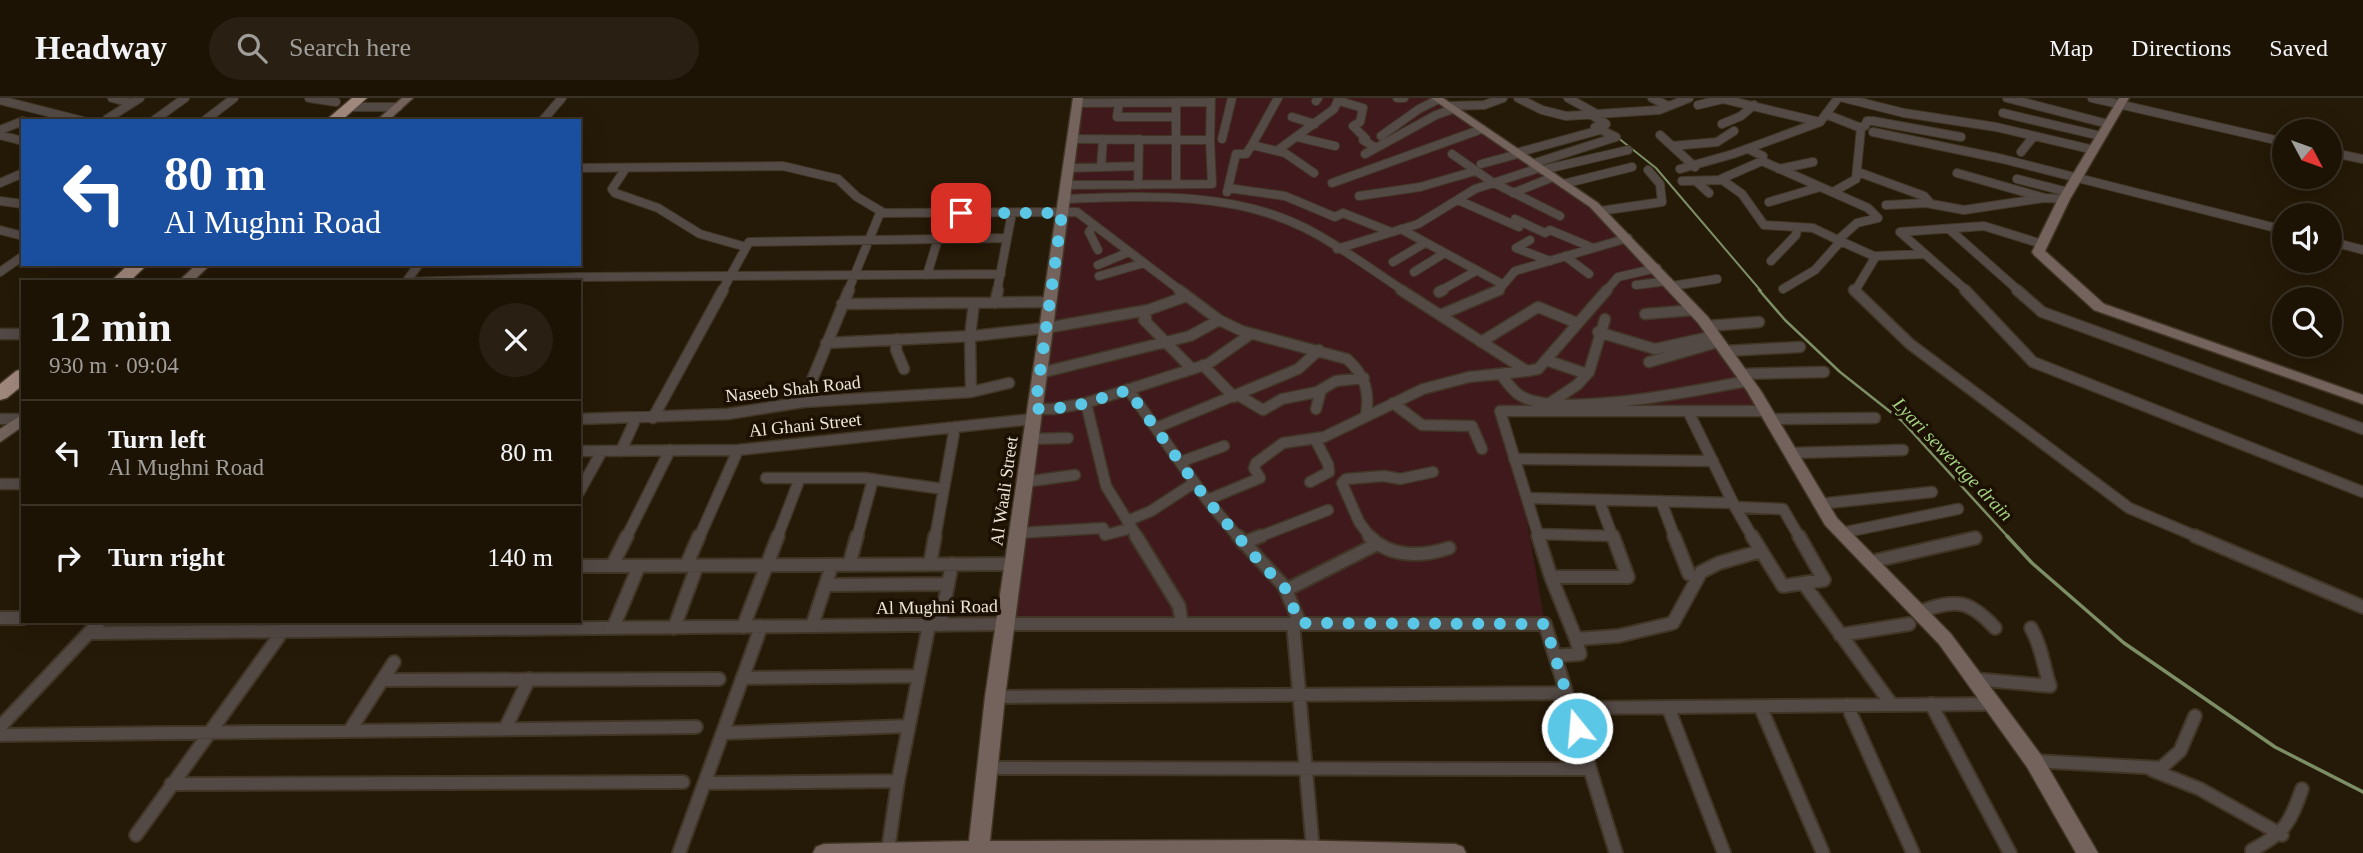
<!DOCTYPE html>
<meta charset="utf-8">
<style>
body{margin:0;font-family:Georgia,serif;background:#292013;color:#f1f3f6;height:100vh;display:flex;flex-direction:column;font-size:26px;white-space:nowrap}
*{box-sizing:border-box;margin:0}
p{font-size:23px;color:#a09e9a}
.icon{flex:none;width:38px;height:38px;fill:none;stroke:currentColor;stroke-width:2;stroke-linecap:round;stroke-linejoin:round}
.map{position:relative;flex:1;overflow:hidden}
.side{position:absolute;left:21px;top:182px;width:560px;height:343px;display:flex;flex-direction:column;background:#1c1305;border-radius:0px;box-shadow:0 7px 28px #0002,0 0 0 2px #3a3227}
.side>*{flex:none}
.hud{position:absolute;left:21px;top:21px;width:560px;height:147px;border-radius:0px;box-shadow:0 7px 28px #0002,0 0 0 2px #3a3227;background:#1a4fa0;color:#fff;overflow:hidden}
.needle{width:46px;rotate:131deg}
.fabs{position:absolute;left:2272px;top:21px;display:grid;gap:14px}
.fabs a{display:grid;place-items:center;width:70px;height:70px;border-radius:50%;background:#1c1305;box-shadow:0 7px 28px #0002,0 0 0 2px #3a3227;font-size:35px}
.pin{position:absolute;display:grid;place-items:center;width:60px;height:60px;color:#fff;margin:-30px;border-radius:14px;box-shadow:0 4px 10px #0006}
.me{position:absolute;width:77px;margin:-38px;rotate:343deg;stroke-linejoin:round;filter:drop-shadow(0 0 5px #0008)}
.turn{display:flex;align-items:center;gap:24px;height:147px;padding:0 28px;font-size:32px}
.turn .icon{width:91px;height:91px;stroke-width:2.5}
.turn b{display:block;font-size:49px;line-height:60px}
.round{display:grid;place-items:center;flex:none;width:74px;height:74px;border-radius:37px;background:#292013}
.overview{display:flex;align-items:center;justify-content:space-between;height:119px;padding:0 28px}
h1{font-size:42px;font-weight:600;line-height:52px}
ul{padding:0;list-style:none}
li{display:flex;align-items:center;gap:21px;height:105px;padding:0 28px;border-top:2px solid #3a3227}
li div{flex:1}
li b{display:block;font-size:26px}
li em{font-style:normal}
header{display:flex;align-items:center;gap:42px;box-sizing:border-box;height:98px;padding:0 35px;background:#1c1305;border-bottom:2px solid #3a3227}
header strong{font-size:33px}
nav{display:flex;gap:38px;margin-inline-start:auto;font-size:24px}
.search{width:490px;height:63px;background:#292013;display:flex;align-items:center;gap:18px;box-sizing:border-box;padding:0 24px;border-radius:38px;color:#a09e9a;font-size:26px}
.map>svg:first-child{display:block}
.green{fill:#40191d}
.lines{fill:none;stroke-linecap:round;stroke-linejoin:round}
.stream-far2{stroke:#7c8e66;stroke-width:2}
.stream-far1{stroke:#7c8e66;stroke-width:2.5}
.stream{stroke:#7c8e66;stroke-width:3.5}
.street-far2-casing{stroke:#413625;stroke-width:10}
.street-far1-casing{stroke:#413625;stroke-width:13}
.street-casing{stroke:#413625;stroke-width:16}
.secondary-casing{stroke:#413625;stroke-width:3}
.highway-casing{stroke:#413625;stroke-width:3}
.street-far2{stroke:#534945;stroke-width:8}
.street-far1{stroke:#534945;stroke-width:10}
.street{stroke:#534945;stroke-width:12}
.secondary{fill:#73635c;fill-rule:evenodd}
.highway{fill:#a2897e;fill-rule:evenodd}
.route{stroke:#5bc7e7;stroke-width:12;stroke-dasharray:0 21.6}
.labels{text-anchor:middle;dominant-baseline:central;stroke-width:7;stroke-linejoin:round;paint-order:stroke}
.street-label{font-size:18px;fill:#eee6db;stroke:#1b1001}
.water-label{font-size:19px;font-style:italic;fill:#a5d384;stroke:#1b1001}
</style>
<header>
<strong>Headway</strong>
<div class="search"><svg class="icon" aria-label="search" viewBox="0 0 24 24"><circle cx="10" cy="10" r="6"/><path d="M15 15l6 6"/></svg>Search here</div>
<nav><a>Map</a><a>Directions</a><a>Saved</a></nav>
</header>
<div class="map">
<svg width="2363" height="755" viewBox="0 0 2363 755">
<rect width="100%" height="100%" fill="#251907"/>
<path class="green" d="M1078 0H1437L1518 56 1628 140 1766 313 1509 319 1545 526H1005Z"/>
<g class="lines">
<path class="stream-far2" d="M1617 39 1656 70 1761 193"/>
<path class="stream-far1" d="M1759 192 1785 222 1840 274 1902 323 2009 440"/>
<path class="stream" d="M2007 438 2032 465 2124 545 2275 649 2363 694"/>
<defs>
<path id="street-far2" d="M112 0 131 5
M309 0 336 4
M1278 0 1252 47 1285 55 1314 75
M1397 0H1404
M1518 0 1542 12 1566 18 1659 12 1689 0
M1568 0 1595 15
M1652 0 1668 8
M1844 0 1904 15 1996 29 2094 52
M2007 0 2108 26
M2092 0 2284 44
M0 2 83 23
M1316 3 1318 0
M1339 3 1363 10 1360 24 1353 28 1366 41 1363 42 1376 50
M1176 4V86
M1077 5 1211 4
M1119 5 1117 19H1176
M1698 7 1723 1 1820 24
M1448 8 1484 7 1503 0
M350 9H398
M2003 15 2101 38
M1828 17 1861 30 1856 81 1833 94
M1292 19 1315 26
M107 21 140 0
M153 23 185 0
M204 23 234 0
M542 23 562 0
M1722 26 1741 18 1754 7
M1860 29 1865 28 1867 23H1873L1961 39
M0 32 23 23
M1873 34 2003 61 2284 132
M0 37 23 43
M1660 37 1695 69
M1381 38 1419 11 1439 1
M1297 39 1335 48
M1222 41 1232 0
M1210 42 1211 0
M1672 48 1717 44 1734 33
M1748 51 1763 58 1762 63 1721 81 1742 96 1764 127 1813 130 1838 142
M1278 52 1334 11 1339 0
M2021 54 2034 38
M2329 54 2363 61
M1516 55 1600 32
M1365 56 1436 17 1453 11
M1452 56 1492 84 1560 118
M1762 63 1868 110 1878 120 1857 125 1838 142 1876 159
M1481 66 1518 56
M1532 66 1616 39 1595 29 1606 26 1590 16
M1101 69 1103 41
M579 70 783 68 838 81 857 99 884 115
M626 70 612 91 615 95 658 110 700 136 746 149
M1068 70 1138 68
M1680 71 1733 56 1820 24 1838 0
M1779 71 1813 64
M1542 72 1628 52
M1858 74 1924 98 1931 106
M1957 75 2045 100
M2017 81 2068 94
M1682 83 1722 82
M1696 83 1709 95
M0 85 23 75
M1332 85 1482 31
M1563 86 1632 69
M1066 87 1212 86 1210 42 1071 41
M1138 87 1139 41
M1228 90 1285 98 1335 119 1343 115 1391 134
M1227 94 1236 56H1246L1252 47
M1513 95 1553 79
M1359 98 1420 89 1475 73
M1064 101C1143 98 1232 93 1305 130 1339 147 1372 172 1404 193
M1458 102 1519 129
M0 103 23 106
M1769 104 1820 89
M1886 107 1926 105 1964 112 2044 100 2064 101
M1600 113 1662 104 1660 86 1648 72
M1515 121 1545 135 1550 132 1593 150
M1094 127 1089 134 1098 152
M1401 131 1502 186
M1949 131 2019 193
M0 132 23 138
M1530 142 1516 150 1550 163
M2329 143 2363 152
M1337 151 1418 126 1475 91 1539 70
M1565 158 1589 176
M1771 163 1796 137 1797 130
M1393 164 1425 145
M1098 167 1129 154
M0 174 23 158
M1414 174 1443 156
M927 177 938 141
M1099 178 1144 165
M406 184 578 179
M406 184 419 166
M575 184 578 179 1001 176
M1636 187 1668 183
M1672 188 1717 181
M1783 191 1815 172 1840 144
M722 193 749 144 1007 140
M848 193 880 115 1077 114 1181 193
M997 193 1012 115
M1440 193 1476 173
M1498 193 1515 173 1628 140
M1606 193 1618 179 1657 170
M1855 193 1876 158 1925 156
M1967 193 1900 134 1984 128 2042 146"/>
<path id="street-far1" d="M1179 192 1219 222 1242 233 1347 261C1365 277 1370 294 1366 317
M1401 192 1527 273 1538 271 1607 192
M1854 192 1910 246 2129 410 2200 440
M1965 192 2033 264 2363 394
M2017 192 2042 214 2363 331
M1439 194 1443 192
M995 205 998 192
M842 206 1050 204
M1142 213 1146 220 1144 222 1192 271
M1645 216 1694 212
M1440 217 1499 192
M1707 228 1759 224
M1598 234 1655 251 1714 238
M0 236H23
M897 241 896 252 904 271
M1481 244 1538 209 1577 225
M826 245 973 238 1046 230 1148 212 1187 198
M1725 253 1800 249
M1546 262 1587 276
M1649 264 1718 244
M1203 267 1234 299
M1040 275 1190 238 1219 222
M1500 276C1506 282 1511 291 1518 296 1554 323 1702 291 1747 283
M1742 276 1824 274
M1128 291 1207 402 1239 440
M971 294 970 238 974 205
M1238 297 1263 312 1282 301 1317 294 1336 283 1364 280
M803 304 849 192
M1086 305 1106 388 1138 440
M1393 305 1422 327 1472 328 1482 351
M1550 305 1577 287 1589 274 1605 221
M1035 311H1053L1086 305 1208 266 1251 236
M1316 311 1321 292
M1688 313 1735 409
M653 320 723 192
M0 321H23
M579 321 728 316 803 304 971 294 1009 285
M1770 321 1875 320
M1156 330 1298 271 1319 252
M1030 341 1068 340
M579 353 738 352 1033 321
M621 353 636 320
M1790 355 1903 352
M1514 361 1713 363
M1180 364 1224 348
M766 380H864L943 391
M1024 384 1075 377
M1310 384 1329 374 1328 366 1315 341
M0 386H23
M579 394 602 353
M1527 400 1733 405
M1207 402 1260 380 1254 370 1256 365 1283 345 1324 339 1423 291 1469 279 1527 273
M1599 402 1613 440
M1661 403 1675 440
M1819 406 1932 394
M1735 409 1783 411 1800 440
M1735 409 1753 440
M1127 423 1151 413 1194 385
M1017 435 1103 430 1105 437 1132 430
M1841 435 1958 411
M1538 436 1613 438
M626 440 670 352
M699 440 738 352
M777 440 800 380
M857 440 873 381
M935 440 955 329
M1256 440 1328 412
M1371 440 1359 424 1342 385 1346 381 1384 378 1400 381 1433 374
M1539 440 1500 313H1766"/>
<path id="street" d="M1136 438 1179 508 1182 526
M1238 438 1284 488 1300 525
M1369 438C1390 460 1422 459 1449 450
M1538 438 1551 479 1576 541
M1674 438 1689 476
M1752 438 1783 488 1824 482 1799 438
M2195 438 2363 509
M1243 445 1261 438
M1870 464 1975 440
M930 466 935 438
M849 467 857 438
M579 468 1013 466
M612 468 627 438
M686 468 699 438
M1551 479H1628L1613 438
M1804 486 1892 607
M826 487 948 486
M1286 492 1377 446
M1919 514C1955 501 1969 501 1995 530
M0 520H23
M1293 525 1313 752
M940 527 952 466
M812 528 832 467
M743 529 778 438
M613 530 639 468
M674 530 697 468
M89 535 1005 526H1545L1616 755
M1840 537 1909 526
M1555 558 1580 556 1576 541 1618 538 1673 525 1701 474 1719 465 1761 453
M743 580 919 578
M1974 581 2050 588C2043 567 2042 549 2031 530
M383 582 719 581
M995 599 1566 595
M1931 606 2010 755
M1847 607 1913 755
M1760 608 1823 755
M1668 609 1724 755
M1571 610 1992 606
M0 629 100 523
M505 631 529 581
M350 632 394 564
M723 635 909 628
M0 637 696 629
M2034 663 2161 670 2180 653 2195 618
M986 670 1590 671
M2152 672 2200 691 2282 737
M705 685 898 683 929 527
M171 686 683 684
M136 737 290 523
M888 752 898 683
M679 755 761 529
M2252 755V752C2285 735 2290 725 2302 691"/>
<path id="secondary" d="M402 0H413L388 23H376Z
M1073 0H1083L1005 599 990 743 1287 742 1455 746 1463 749 1466 755H813L816 749 824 746 969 743 985 599Z
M1431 0H1443L1598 105 1708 219 1761 293 1837 420 1951 536 2041 657 2098 755H2076L2027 669 1939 546 1825 427 1747 293 1698 225 1590 109Z
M2119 0H2129L2070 101 2045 153 2104 206 2363 297V306L2094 212 2034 157 2032 154 2058 101Z
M197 166H211L192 184H178Z
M23 316V328L0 344V331Z"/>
<path id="highway" d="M352 0H367L341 23H325Z
M129 166H148L129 184H110Z
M23 271V287L7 300 0 302V286L16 273Z"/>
</defs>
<use href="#street-far2" class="street-far2-casing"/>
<use href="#street-far1" class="street-far1-casing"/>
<use href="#street" class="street-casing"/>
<use href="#secondary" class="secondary-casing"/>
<use href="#highway" class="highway-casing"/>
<use href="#street-far2" class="street-far2"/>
<use href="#street-far1" class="street-far1"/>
<use href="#street" class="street"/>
<use href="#secondary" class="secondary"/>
<use href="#highway" class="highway"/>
</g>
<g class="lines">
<path class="route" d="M961 115H1062L1035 311 1072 309 1128 292 1207 402 1263 468 1284 488 1300 525 1545 526 1577 630"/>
</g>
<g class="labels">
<g class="street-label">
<text transform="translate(793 291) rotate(-6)">Naseeb Shah Road</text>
<text transform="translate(805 327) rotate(-6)">Al Ghani Street</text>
<text transform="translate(1004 393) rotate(-82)">Al Waali Street</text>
<text transform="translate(937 509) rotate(-1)">Al Mughni Road</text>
</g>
<g class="water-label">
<text transform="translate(1953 361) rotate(46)">Lyari sewerage drain</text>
</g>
</g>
</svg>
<div class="fabs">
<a><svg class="needle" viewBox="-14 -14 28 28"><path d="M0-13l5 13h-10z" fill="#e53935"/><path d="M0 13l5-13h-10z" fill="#a09e9a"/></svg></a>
<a><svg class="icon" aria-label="sound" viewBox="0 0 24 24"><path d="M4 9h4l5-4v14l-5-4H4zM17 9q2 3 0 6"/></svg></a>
<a><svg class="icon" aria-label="search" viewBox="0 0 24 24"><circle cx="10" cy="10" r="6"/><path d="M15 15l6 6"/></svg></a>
</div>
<div class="pin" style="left:961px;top:115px;background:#d93025"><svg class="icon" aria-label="arrive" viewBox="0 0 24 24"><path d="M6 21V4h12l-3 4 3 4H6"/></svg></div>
<svg class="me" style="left:1577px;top:630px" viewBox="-20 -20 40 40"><circle r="17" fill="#5bc7e7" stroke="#fff" stroke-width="3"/><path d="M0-11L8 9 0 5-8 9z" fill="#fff"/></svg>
<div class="hud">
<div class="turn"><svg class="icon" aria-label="left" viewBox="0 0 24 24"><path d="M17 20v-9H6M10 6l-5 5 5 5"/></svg><div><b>80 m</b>Al Mughni Road</div></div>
</div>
<section class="side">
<div class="overview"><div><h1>12 min</h1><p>930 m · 09:04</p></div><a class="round"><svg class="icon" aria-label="close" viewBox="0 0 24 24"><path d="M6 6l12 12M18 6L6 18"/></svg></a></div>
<ul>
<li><svg class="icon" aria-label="left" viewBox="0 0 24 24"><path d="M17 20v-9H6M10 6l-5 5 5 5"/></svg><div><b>Turn left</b><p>Al Mughni Road</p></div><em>80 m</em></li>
<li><svg class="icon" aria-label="right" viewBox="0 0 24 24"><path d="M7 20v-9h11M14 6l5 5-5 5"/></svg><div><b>Turn right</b></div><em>140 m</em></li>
</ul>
</section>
</div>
